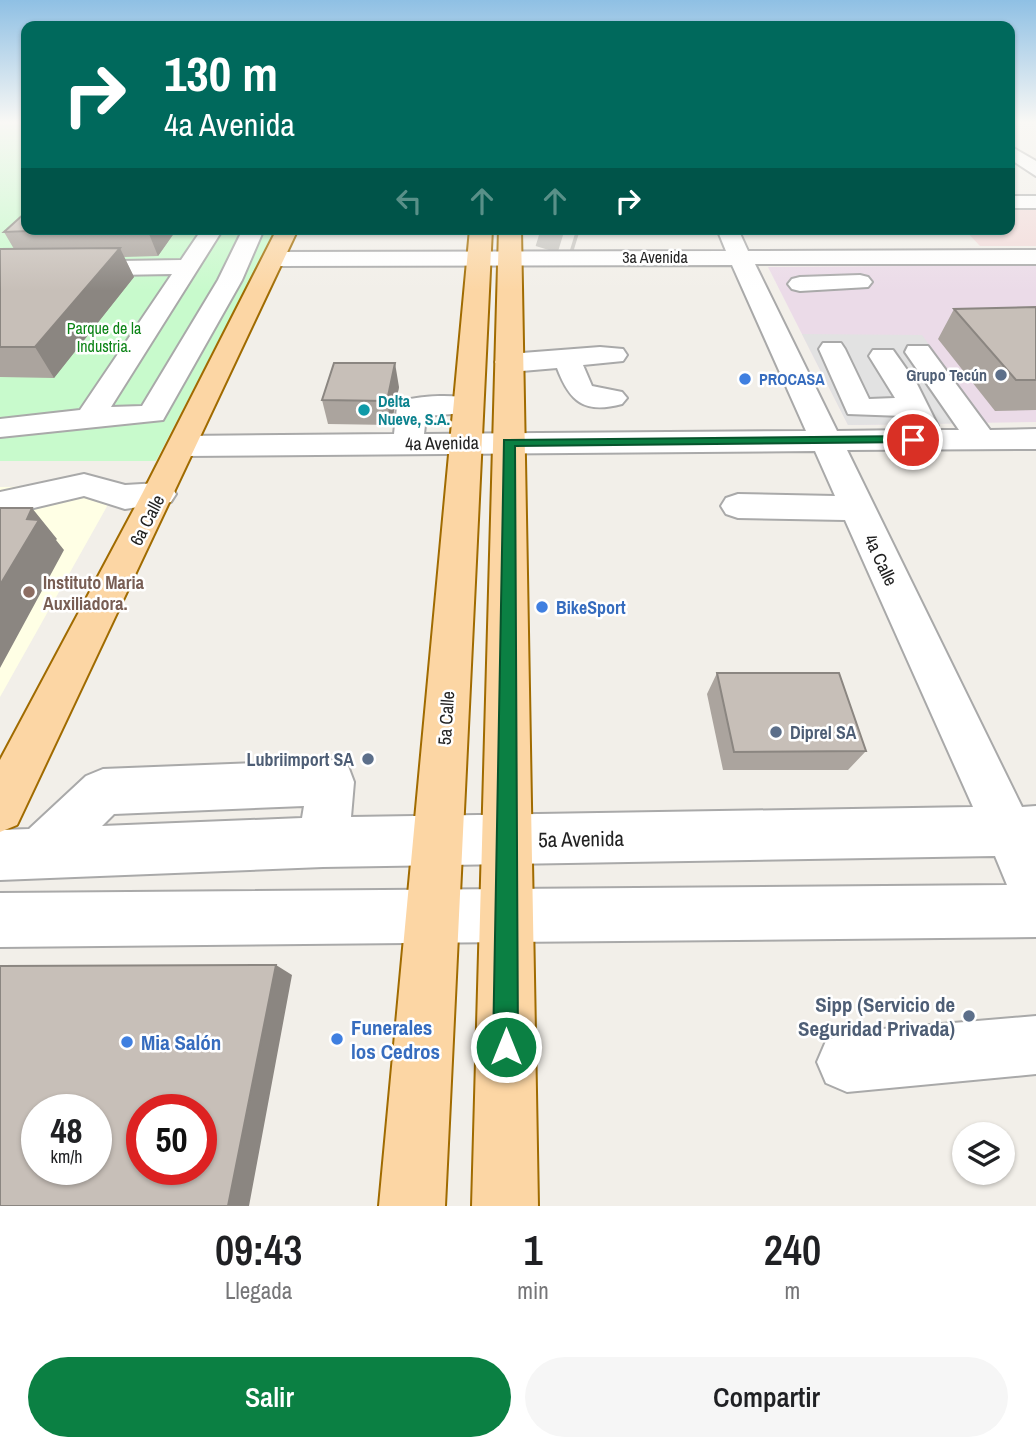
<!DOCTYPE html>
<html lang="es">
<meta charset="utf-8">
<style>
body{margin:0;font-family:"Archivo Narrow",sans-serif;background:#f6f6f6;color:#202124;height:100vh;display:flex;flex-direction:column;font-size:26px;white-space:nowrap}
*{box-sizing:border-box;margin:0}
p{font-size:23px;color:#757577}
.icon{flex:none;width:38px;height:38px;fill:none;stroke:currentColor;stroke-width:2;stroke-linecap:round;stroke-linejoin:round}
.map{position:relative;height:1206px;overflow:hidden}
.details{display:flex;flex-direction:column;background:#fff;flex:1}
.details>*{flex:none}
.guide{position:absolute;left:21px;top:21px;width:994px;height:214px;border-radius:14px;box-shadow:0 2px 5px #0004;background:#00695c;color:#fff;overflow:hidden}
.controls{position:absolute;left:952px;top:1122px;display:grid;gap:14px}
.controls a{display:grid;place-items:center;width:63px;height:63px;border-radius:50%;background:#fff;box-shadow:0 2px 5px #0004;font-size:35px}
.speed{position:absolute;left:21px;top:1094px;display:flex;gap:14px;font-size:35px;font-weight:700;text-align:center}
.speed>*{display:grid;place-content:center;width:91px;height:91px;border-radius:50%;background:#fff;box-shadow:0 2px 5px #0004;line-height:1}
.speed small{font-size:18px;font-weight:400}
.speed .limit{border:10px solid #d22;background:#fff;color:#111}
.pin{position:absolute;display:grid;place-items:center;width:60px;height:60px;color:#fff;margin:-30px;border:4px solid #fff;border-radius:50%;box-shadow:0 2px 7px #0007}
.me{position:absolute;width:77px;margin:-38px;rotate:0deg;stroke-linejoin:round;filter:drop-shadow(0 0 5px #0008)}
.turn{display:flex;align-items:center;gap:24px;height:147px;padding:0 28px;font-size:32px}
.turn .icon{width:91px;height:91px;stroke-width:2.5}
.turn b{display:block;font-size:49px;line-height:60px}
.lanes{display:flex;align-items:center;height:66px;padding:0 28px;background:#0003;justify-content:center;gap:35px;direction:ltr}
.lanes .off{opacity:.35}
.eta{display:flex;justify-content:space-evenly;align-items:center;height:119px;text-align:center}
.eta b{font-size:42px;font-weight:600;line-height:49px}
.cta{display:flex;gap:14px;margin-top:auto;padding:14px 28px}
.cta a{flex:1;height:80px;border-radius:42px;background:#0b8043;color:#fff;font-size:28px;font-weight:600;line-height:80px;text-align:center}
.cta a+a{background:#f6f6f6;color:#202124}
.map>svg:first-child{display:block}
.commercial{fill:#f2dad9}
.industrial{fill:#ebdbe8}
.education{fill:#ffffe5}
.park{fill:#c8facc}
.parking{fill:#e2e2e2}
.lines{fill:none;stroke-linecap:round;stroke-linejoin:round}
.minor-tunnel{stroke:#c8c6c1;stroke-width:23;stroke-dasharray:23 11;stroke-linecap:butt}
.minor-casing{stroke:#a9a9a9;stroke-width:4}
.major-casing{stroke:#a06b00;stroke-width:4}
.minor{fill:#fff;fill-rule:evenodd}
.major{fill:#fcd6a4;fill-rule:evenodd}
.wall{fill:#aba49e}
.shaded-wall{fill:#8b8681}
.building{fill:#c7bfb8;stroke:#8b8681;stroke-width:2;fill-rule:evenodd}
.route{fill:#0b8043;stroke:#07532c;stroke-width:2}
.service-dot{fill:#5c6f8a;stroke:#fff;stroke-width:2.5}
.shop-dot{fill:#3f7fe0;stroke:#fff;stroke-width:2.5}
.culture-dot{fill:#0f9aa8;stroke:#fff;stroke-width:2.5}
.education-dot{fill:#8d6e63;stroke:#fff;stroke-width:2.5}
.labels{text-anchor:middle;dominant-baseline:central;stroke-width:5;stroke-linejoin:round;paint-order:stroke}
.far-street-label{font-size:16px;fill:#222;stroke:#fff}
.far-park-label{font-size:16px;fill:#0c8416;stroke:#fff}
.far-service-label{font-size:16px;font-weight:bold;fill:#4e5e75;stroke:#fff;text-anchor:end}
.far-shop-label{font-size:16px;font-weight:bold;fill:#366cbe;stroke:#fff;text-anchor:start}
.far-culture-label{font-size:16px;font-weight:bold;fill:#0d838f;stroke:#fff;text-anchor:start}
.street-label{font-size:18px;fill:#222;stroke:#fff}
.education-label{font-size:18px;font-weight:bold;fill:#785e54;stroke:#fff;text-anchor:start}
.shop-label{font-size:18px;font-weight:bold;fill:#366cbe;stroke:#fff;text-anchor:start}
.service-label{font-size:18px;font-weight:bold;fill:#4e5e75;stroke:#fff;text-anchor:start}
.near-street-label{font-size:21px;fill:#222;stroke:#fff}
.near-service-label{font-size:21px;font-weight:bold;fill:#4e5e75;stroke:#fff;text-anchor:end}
.near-shop-label{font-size:21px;font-weight:bold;fill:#366cbe;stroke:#fff;text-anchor:start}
</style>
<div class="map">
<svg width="1036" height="1206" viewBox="0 0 1036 1206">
<rect width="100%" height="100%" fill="#f2efe9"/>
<path class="commercial" d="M1010 206H1036V246H980L964 229H1010Z"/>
<path class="industrial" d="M1036 265V422L848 425 768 267Z"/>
<path class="education" d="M119 485 0 697V487Z"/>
<path class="park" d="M0 122H26V229H276L156 461H0Z"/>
<path class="parking" d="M802 334 922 335 986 423 848 425Z"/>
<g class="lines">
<path class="minor-tunnel" d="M539 235 575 246"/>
<defs>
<path id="minor" d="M1010 146 1036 161V176L1010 159Z
M1010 196H1036V208H1010Z
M202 229H223L111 407 142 406 218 280 243 229H264L242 280 163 420 0 437V419L80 410 172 274 0 277V263L181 260Z
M717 229H738L748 251 1036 250V264H755L837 431 911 430 903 416 848 414 819 349 823 343H841L845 349 869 399 895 398 869 356 873 350H893L917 384 938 426 935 430H959L905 352 908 346H928L990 430 1036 429V449L847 450 1022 807 1036 806V937L0 947V893L1007 885 995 856 323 867 0 880V830L29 829 86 776 103 769 331 760 348 766 354 782 351 817 973 807 845 520 738 518 726 514 721 506 726 498 738 494 835 496 815 451 184 456 173 453 168 446 173 439 184 436 394 434 397 407 402 401C424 395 456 394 478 400L483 406 478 412 426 416 424 434 806 431 732 265 274 266 263 259 274 252 726 251ZM304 806 302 818 102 826 114 814Z
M860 275 868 277 872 282 868 287 800 291 792 289 788 284 792 279 800 277Z
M600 347 623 349 627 355 623 361 583 365 592 386 622 392 627 398 622 404C584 414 570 402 557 368L522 371 499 368 495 362 499 356 509 354Z
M84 474 125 485 159 483 171 486 176 494 171 502 125 509 84 496 0 516V492Z
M1036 1016V1074L847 1092 826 1083 817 1062 826 1041 847 1032Z"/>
<path id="major" d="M277 229H298L17 825 0 832V760L142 494Z
M470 229H492L445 1206H379Z
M499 229H521L538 1206H472Z"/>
</defs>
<use href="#minor" class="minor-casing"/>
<use href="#major" class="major-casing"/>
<use href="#minor" class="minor"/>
<use href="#major" class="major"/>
</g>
<path class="wall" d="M26 229H177L158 256 124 257 134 277 54 378 0 377V249H14L4 232Z
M1036 307V410L995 411 938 339 954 309Z
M399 387 391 425 328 424 322 400Z
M717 673 866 751 848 770H723L707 694Z"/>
<path class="shaded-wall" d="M147 229H177L158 256Z
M120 248 134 277 54 378 35 347Z
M395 363 399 387 391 425 387 401Z
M32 508 57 539 56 540 64 550 0 668V585Z
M276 965 292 975 249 1206H228Z"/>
<path class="building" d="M26 212V229H82L4 232Z
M120 248 35 347H0V249Z
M1036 307V380H1016L954 309Z
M334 363H395L387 401 322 400Z
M0 508H32L27 519 39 520 0 585Z
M717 673H839L866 751 734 752Z
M276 965 228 1206H0V966ZM37 1110H96V1169H37ZM142 1110H201V1169H142Z"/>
<linearGradient id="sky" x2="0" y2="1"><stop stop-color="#8fc0e4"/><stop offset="0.42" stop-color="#f9f8f5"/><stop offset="1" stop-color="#f9f8f5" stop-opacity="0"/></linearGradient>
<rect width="1036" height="291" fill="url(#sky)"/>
<path class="route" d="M913 436 919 440 917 442 515 446 518 1047 514 1056 506 1059 497 1056 493 1047 504 440Z"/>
<g class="service-dot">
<circle cx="1001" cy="375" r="7"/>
<circle cx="776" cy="732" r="7"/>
<circle cx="368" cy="759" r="7"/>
<circle cx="969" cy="1016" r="7"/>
</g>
<g class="shop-dot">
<circle cx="745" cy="379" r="7"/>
<circle cx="542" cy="607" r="7"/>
<circle cx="337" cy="1039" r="7"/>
<circle cx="127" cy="1042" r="7"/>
</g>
<circle class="culture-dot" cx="364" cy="410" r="7"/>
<circle class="education-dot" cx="29" cy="592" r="7"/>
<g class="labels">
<g class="far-street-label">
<text x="655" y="257">3a Avenida</text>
</g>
<g class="far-park-label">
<text x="104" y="328">Parque de la<tspan x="104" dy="18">Industria.</tspan></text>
</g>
<g class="far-service-label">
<text x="987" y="375">Grupo Tecún</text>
</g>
<g class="far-shop-label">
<text x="759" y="379">PROCASA</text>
</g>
<g class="far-culture-label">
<text x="378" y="401">Delta<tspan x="378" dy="18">Nueve, S.A.</tspan></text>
</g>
<g class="street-label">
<text transform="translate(442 443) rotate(-1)">4a Avenida</text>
<text transform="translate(147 520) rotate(-63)">6a Calle</text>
<text transform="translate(881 560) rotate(65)">4a Calle</text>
<text transform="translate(446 718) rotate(-86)">5a Calle</text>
</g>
<g class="education-label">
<text x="43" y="582">Instituto Maria<tspan x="43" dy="21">Auxiliadora.</tspan></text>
</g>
<g class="shop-label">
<text x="556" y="607">BikeSport</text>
</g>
<g class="service-label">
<text x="790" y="732">Diprel SA</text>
<text x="354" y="759" text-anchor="end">Lubriimport SA</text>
</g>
<g class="near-street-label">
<text transform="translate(581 839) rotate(-1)">5a Avenida</text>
</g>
<g class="near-service-label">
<text x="955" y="1004">Sipp (Servicio de<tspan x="955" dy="24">Seguridad Privada)</tspan></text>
</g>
<g class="near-shop-label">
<text x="351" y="1027">Funerales<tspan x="351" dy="24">los Cedros</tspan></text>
<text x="141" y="1042">Mia Salón</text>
</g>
</g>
</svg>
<div class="controls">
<a><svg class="icon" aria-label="layers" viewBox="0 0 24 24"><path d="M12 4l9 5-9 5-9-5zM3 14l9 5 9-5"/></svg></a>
</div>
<div class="speed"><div>48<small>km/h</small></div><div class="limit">50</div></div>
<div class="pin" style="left:913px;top:440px;background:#d93025"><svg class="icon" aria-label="arrive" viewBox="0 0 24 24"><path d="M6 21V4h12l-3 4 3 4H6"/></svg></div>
<svg class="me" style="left:506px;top:1047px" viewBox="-20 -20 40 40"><circle r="17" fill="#0b8043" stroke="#fff" stroke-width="3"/><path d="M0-11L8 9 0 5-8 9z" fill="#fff"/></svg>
<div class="guide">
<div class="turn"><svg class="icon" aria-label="right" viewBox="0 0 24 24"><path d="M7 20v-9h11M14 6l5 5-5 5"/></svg><div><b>130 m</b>4a Avenida</div></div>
<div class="lanes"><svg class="icon off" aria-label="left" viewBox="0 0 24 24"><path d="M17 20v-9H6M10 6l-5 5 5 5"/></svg><svg class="icon off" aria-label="ahead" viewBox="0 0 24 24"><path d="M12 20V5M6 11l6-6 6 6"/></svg><svg class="icon off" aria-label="ahead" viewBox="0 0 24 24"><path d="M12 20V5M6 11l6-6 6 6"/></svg><svg class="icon" aria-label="right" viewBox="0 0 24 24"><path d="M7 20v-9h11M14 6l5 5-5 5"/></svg></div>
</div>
</div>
<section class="details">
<div class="eta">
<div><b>09:43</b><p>Llegada</p></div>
<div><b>1</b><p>min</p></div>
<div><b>240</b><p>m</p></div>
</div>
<div class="cta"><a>Salir</a><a>Compartir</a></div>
</section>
